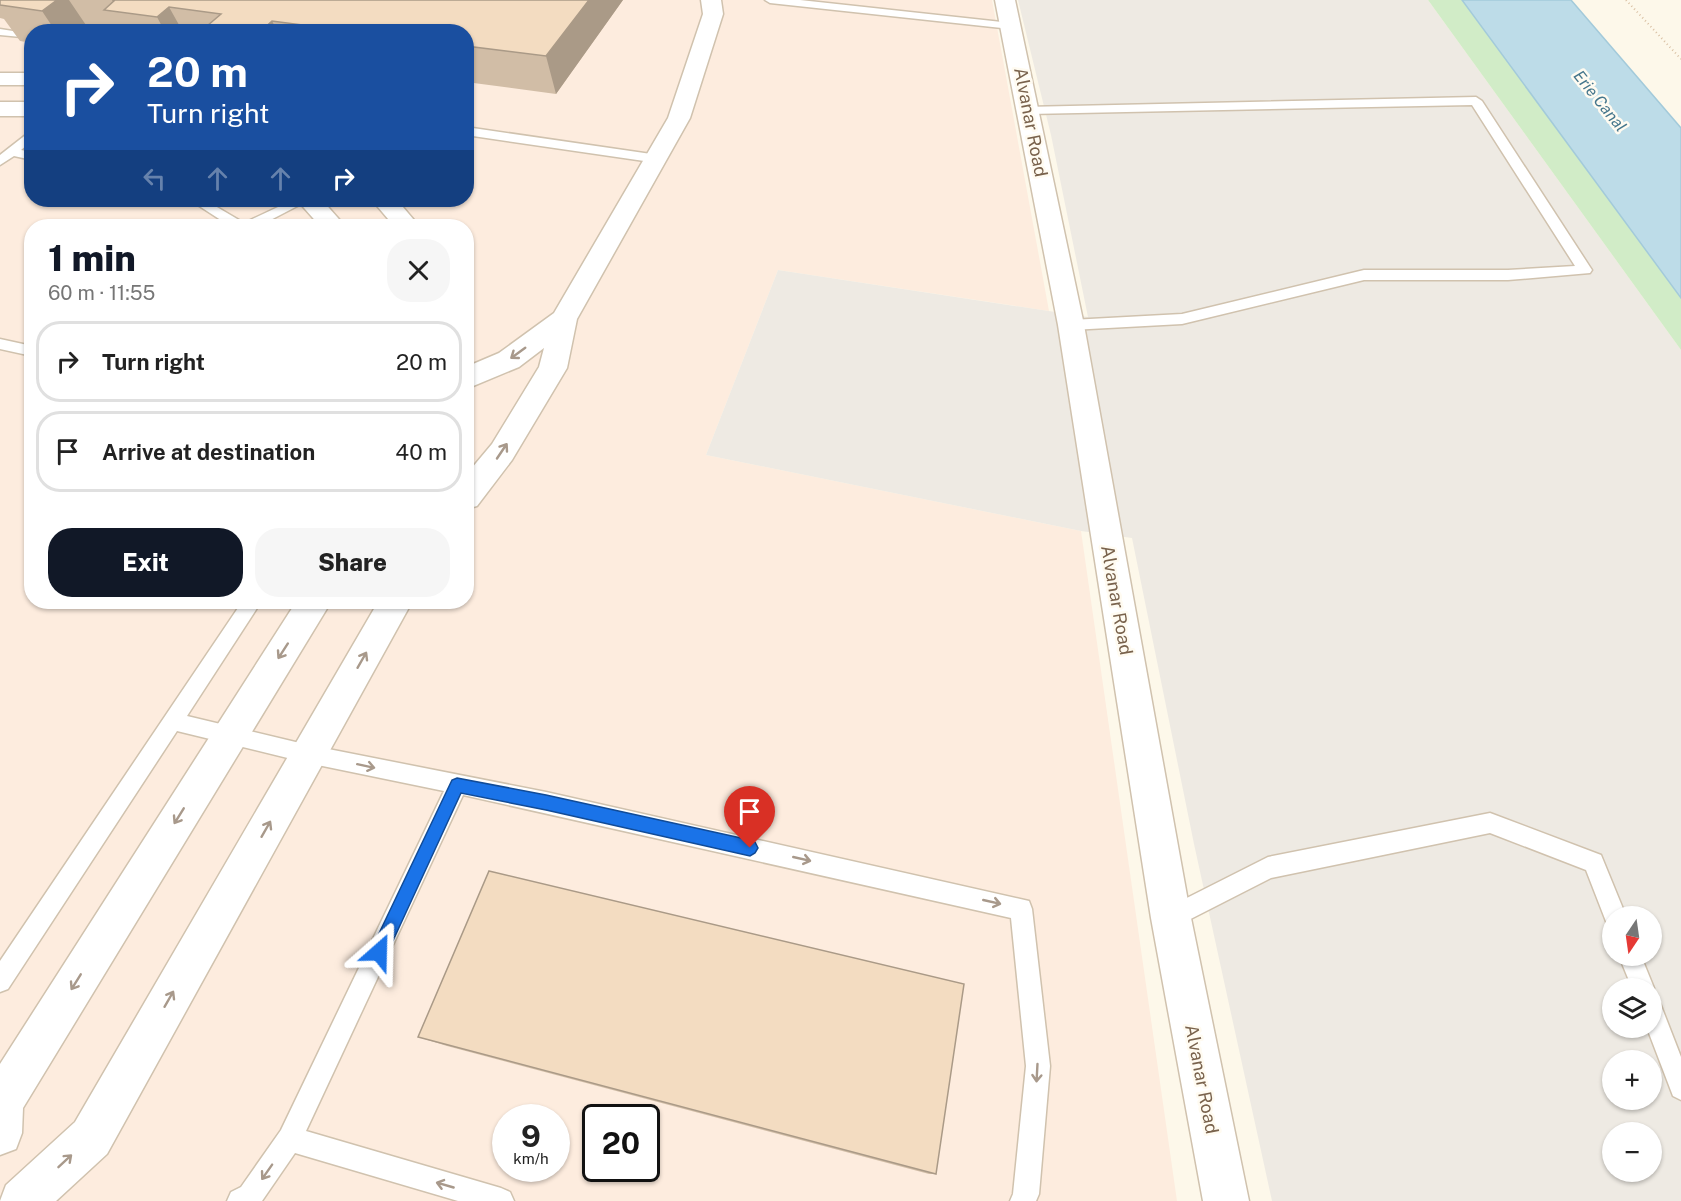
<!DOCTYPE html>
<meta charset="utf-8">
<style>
body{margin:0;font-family:"Public Sans",sans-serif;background:#f6f6f6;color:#222;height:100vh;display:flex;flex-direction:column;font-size:22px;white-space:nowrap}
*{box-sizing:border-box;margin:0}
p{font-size:20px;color:#767676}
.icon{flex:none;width:33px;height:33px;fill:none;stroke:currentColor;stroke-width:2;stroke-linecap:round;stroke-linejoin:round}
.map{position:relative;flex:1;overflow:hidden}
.sheet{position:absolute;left:24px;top:219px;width:450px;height:390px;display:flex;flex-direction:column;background:#fff;border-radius:24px;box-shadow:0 2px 4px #0004}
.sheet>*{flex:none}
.guide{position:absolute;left:24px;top:24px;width:450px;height:183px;border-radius:24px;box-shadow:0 2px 4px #0004;background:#1a4fa0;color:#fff;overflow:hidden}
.needle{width:39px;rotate:193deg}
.controls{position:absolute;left:1602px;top:906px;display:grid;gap:12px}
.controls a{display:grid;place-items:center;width:60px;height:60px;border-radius:50%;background:#fff;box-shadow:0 2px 4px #0004;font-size:30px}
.speed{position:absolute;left:492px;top:1104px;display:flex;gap:12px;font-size:30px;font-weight:700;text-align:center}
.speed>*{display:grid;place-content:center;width:78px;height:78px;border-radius:50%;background:#fff;box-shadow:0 2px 4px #0004;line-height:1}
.speed small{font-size:15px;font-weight:400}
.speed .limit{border:3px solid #111;border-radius:9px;background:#fff;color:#111}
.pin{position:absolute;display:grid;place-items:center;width:51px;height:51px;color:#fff;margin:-62px -26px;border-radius:50% 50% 50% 0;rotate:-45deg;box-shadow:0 0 6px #0007}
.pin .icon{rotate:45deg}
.me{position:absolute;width:66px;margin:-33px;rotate:25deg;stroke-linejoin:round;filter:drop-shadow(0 0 4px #0008)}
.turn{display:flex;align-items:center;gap:21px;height:126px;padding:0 24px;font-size:27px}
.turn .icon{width:78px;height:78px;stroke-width:2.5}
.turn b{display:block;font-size:42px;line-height:51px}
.lanes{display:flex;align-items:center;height:57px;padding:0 24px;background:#0003;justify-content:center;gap:30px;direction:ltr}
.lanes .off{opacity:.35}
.round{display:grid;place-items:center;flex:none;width:63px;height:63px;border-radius:24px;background:#f6f6f6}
.summary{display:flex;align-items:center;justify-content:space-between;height:102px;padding:0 24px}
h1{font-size:36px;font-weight:800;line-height:45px;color:#111827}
.primary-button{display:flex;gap:12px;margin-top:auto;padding:12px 24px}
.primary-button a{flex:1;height:69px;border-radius:24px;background:#111827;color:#fff;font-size:24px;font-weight:800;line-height:69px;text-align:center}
.primary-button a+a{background:#f6f6f6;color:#222}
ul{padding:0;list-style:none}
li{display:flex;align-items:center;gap:18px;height:81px;margin:0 12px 9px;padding:0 12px;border:3px solid #e0e0e0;border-radius:24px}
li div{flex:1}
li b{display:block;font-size:22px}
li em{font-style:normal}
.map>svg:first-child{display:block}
.commercial{fill:#fdecde;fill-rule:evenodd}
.industrial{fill:#eeeae3;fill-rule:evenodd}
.green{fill:#d1ecc7}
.water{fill:#bddce8;stroke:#a3cada;stroke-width:1.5}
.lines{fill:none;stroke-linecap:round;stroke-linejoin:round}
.lane-casing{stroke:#d0c2ae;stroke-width:3}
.street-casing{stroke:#d0c2ae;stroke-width:3}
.path{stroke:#d9c0a3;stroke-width:2;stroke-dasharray:1 3;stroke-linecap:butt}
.lane{fill:#fff;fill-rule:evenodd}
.street{fill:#fff;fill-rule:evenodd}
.wall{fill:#d1bda6}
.shaded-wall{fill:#aa9a87}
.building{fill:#f3dcc1;stroke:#aa9a87;stroke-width:1.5}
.oneway{stroke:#a8998b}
.route{fill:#1a73e8;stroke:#114b97;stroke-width:1.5}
.labels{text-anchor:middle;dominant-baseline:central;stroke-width:5;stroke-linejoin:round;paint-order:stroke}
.far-water-label{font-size:16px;font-style:italic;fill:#45768c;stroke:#fffbf1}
.street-label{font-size:18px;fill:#79624c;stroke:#fffbf1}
</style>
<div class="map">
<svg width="1681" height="1201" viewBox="0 0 1681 1201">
<rect width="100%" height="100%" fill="#fdf8ea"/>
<path class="commercial" d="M0 0H992L1049 311 778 270 706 455 1081 531 1177 1201H0ZM32 32H466V200H32ZM32 226H466V602H32ZM506 1118H556V1168H506ZM596 1118H646V1168H596Z"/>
<path class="industrial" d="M1018 0H1428L1681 350V1201H1272L1194 844 1132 538 1081 531 706 455 778 270 1088 317 1051 135ZM1612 916H1652V956H1612ZM1612 988H1652V1028H1612ZM1612 1060H1652V1100H1612ZM1612 1132H1652V1172H1612Z"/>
<path class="green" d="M1428 0H1462L1681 298V350Z"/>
<path class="water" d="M1462 0H1571L1681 128V298Z"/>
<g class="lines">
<defs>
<path id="lane" d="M765 0H800L1011 23 1016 26 1011 29 770 3Z
M0 29 32 34V38L0 35Z
M1476 97 1482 101 1590 267 1592 270 1590 273 1508 280H1364L1182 324 1071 330 1064 325 1071 320 1182 314 1364 270H1508L1575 266 1472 105 1029 114 1023 110 1025 107Z
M466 127 658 155 664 159 658 163 466 135Z
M32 130V141L21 150 32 152V160L14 156 0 165V155Z
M190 200H205L244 223 293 200H309L259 226H230Z
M0 339 32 346V356L0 349Z
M242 602H261L187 716 308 745 546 792 1029 901 1032 909 1050 1066 1039 1194 1036 1201H1010L1013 1194 1026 1066 1011 918 463 795 306 1131 501 1188 510 1192 514 1201H458L295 1153 262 1201H227L231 1192 241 1187 281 1130 444 791 308 763 177 731 8 989 0 992V961Z
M1490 813 1601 855 1626 916H1612V926L1607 924 1586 870 1490 833 1271 878 1171 929 1163 926 1160 918 1163 910 1268 857Z
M1619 956H1641L1654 988 1652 995V988H1632Z
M1652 999 1660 1003 1681 1057V1100L1673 1096 1647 1028H1652Z"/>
<path id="street" d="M701 0H721L723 14 690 118 577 319 567 368 512 460 477 506 466 509V475L492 444 539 367 544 348 519 367 466 389V367L499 353 554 313 668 118 703 14Z
M995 0H1015L1084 325 1191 918 1249 1201H1203L1151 918 1058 325Z
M0 73H32V85H0Z
M0 102H32V116H0Z
M297 200H322L345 226H320Z
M372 200H397L419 226H394Z
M296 602H331L23 1108 22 1133 16 1149 0 1155V1064Z
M378 602H412L107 1154 56 1201H0L6 1185 75 1122Z"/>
</defs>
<use href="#lane" class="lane-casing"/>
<use href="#street" class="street-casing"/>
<path class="path" d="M1626 0 1681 59"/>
<use href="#lane" class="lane"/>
<use href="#street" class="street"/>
</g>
<path class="wall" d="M0 0H623L556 94 466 82V32H32V43L20 41 4 19 0 18Z
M418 1037 936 1174H929L447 1046Z"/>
<path class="shaded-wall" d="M57 0H69L90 31 56 32 42 11Z
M589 0H623L556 94 546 56Z
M169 7 183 32H165L157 17Z
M272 21 278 32H260Z"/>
<path class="building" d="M0 0H57L42 11 0 5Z
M112 0H589L546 56 466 46V32H356L272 21 260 32H200L221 14 169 7 157 17 104 10 115 0Z
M489 871 964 984 936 1174 418 1037Z"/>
<defs><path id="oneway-shaft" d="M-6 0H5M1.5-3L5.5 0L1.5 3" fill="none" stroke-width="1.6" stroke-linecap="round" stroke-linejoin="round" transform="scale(1.5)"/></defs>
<g class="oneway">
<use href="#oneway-shaft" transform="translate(518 353) rotate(144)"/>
<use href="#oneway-shaft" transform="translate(502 451) rotate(-56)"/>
<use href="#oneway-shaft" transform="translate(283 651) rotate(123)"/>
<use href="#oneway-shaft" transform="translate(362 660) rotate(-60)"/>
<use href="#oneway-shaft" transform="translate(366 766) rotate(12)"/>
<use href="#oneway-shaft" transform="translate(179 816) rotate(122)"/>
<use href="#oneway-shaft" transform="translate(266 829) rotate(-60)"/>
<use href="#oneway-shaft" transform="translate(802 859) rotate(13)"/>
<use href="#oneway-shaft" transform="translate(992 902) rotate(13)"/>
<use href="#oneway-shaft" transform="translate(76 982) rotate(122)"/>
<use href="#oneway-shaft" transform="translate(169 999) rotate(-60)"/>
<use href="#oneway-shaft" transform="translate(1037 1073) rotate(93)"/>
<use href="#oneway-shaft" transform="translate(65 1161) rotate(-43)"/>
<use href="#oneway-shaft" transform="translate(267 1172) rotate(125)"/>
<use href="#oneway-shaft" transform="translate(445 1185) rotate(-164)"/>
</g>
<path class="route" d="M457 778 546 795 750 840 755 842 758 848 755 853 750 856 546 810 461 793 385 958 379 960 373 958 370 952 373 946 452 780Z"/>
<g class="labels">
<g class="far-water-label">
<text transform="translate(1600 101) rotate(51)">Erie Canal</text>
</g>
<g class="street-label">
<text transform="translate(1031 122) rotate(79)">Alvanar Road</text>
<text transform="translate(1117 600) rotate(80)">Alvanar Road</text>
<text transform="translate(1202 1079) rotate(79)">Alvanar Road</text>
</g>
</g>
</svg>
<div class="controls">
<a><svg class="needle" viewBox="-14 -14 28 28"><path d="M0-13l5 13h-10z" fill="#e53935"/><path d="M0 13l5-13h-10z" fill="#767676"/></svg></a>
<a><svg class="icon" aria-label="layers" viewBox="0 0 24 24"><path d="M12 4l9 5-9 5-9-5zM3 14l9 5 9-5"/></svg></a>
<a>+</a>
<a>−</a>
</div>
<div class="speed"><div>9<small>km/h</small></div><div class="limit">20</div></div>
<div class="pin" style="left:750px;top:848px;background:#d93025"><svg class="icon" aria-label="arrive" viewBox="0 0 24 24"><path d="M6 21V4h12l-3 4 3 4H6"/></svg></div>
<svg class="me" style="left:379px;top:952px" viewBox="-20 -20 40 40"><path d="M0-17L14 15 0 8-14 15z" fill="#1a73e8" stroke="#fff" stroke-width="4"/></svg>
<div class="guide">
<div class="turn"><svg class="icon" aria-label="right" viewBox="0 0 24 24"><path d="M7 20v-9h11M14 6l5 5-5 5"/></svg><div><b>20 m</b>Turn right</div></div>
<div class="lanes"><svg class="icon off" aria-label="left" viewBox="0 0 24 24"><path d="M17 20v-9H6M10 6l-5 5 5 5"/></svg><svg class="icon off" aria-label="ahead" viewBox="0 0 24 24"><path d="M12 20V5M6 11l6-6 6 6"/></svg><svg class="icon off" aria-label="ahead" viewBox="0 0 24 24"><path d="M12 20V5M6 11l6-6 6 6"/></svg><svg class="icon" aria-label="right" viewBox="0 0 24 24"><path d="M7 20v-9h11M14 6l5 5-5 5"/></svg></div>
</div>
<section class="sheet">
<div class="summary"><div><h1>1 min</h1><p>60 m · 11:55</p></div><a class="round"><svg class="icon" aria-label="close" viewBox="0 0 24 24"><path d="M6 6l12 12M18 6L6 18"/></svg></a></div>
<ul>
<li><svg class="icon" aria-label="right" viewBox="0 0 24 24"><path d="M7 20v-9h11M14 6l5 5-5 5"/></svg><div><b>Turn right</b></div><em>20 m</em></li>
<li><svg class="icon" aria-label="arrive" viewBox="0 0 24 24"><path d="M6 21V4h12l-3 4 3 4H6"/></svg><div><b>Arrive at destination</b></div><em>40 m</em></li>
</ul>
<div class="primary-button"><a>Exit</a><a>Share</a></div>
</section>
</div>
